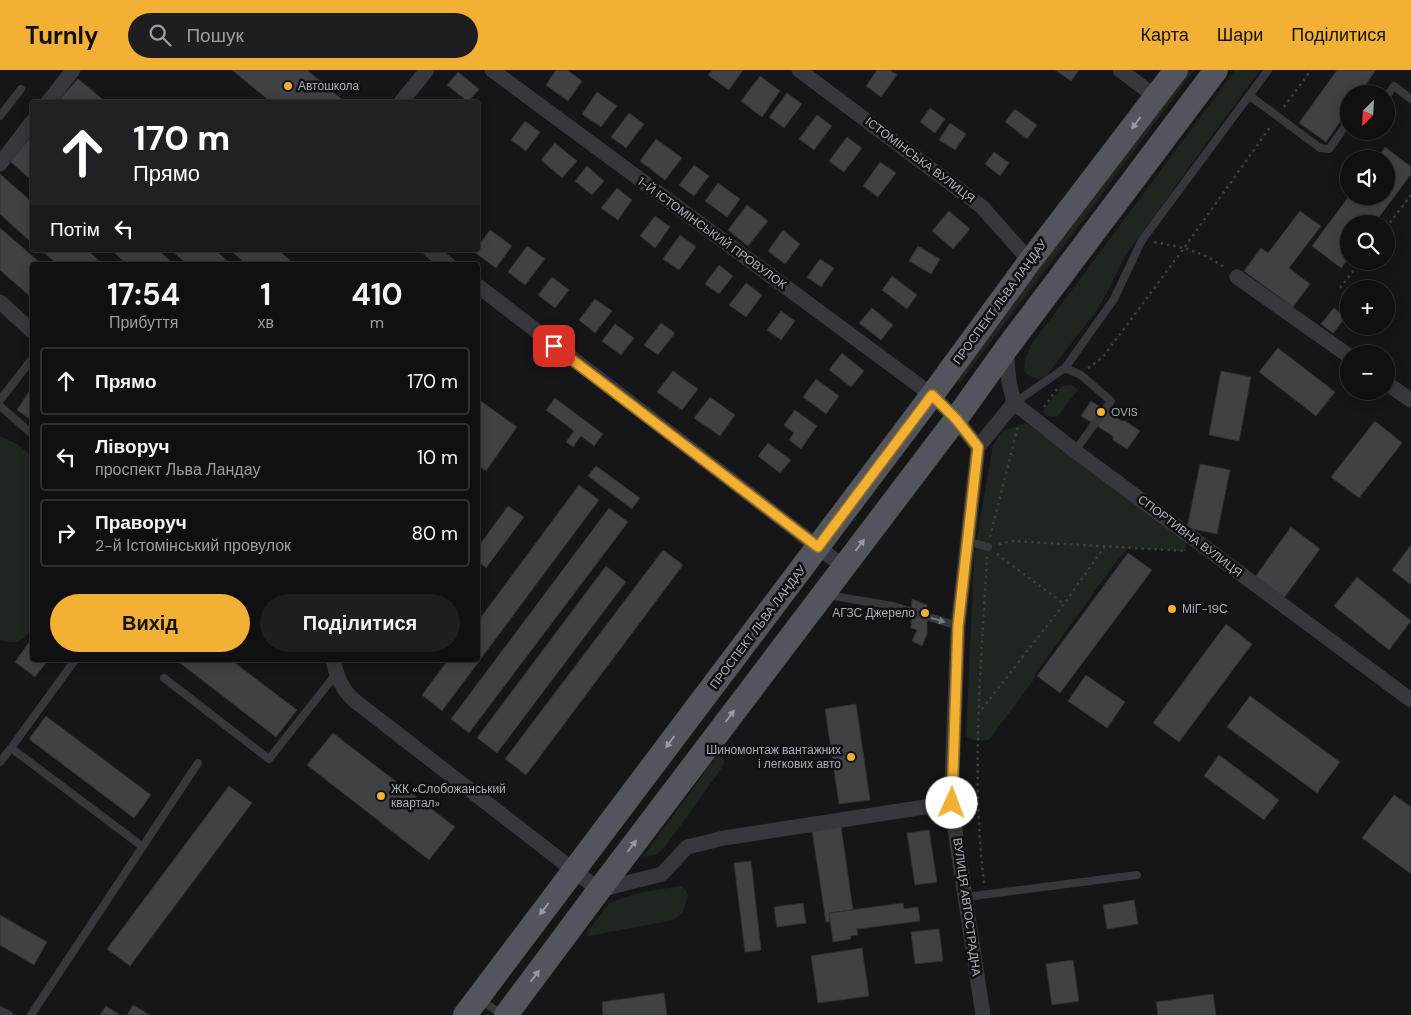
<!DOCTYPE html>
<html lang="uk">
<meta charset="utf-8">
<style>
body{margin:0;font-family:"DM Sans",sans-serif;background:#1e1e20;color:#f1f3f6;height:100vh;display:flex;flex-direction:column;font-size:19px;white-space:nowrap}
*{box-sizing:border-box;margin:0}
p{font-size:16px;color:#9c9d9f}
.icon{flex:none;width:28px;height:28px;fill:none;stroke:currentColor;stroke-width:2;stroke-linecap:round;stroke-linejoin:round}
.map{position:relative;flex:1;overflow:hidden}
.panel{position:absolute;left:30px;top:192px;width:450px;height:400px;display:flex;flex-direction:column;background:#101012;border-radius:5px;box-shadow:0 2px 12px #0003,0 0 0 1px #303032}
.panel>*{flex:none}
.hud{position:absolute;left:30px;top:30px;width:450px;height:152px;border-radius:5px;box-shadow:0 2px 12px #0003,0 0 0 1px #303032;background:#202124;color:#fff;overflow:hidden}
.needle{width:32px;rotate:204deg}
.controls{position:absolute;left:1340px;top:15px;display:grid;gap:10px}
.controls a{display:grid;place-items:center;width:55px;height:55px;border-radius:50%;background:#101012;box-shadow:0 2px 12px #0003,0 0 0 1px #303032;font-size:25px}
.pin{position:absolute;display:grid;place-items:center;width:42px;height:42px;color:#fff;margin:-21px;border-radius:10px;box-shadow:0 2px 8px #0006}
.me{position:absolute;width:55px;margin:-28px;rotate:2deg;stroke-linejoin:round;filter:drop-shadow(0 0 4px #0008)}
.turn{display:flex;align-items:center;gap:18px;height:105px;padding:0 20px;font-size:22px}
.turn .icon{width:65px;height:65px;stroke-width:2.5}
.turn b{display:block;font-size:35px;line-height:42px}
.then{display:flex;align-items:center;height:48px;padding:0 20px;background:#0003;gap:10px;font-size:19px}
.eta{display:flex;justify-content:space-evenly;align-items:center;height:85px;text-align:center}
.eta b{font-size:30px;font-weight:700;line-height:35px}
.primary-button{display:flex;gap:10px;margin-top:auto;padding:10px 20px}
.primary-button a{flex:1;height:58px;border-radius:30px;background:#f2b134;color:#111;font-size:20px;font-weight:700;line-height:58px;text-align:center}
.primary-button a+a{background:#1e1e20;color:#f1f3f6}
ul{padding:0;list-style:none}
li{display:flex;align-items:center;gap:15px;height:68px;margin:0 10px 8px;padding:0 10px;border:2px solid #303032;border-radius:5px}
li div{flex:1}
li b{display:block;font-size:19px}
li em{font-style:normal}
header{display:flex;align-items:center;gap:30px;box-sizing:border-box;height:70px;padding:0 25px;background:#f2b134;color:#111}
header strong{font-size:24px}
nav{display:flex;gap:28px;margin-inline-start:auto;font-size:18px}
.search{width:350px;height:45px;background:#1e1e20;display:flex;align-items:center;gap:12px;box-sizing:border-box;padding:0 18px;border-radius:28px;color:#9c9d9f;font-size:19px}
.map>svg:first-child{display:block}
.green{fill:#1e261f}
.building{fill:#404145;stroke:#303034}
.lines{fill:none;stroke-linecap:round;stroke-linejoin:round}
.path{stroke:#3d3f44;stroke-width:2.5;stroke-dasharray:2.5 4;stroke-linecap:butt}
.service{stroke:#37383d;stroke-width:8}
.minor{stroke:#37383d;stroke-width:15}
.primary{stroke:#53555c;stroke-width:24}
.oneway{fill:#979ba6}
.oneway2{fill:#757881}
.route-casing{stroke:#9d7322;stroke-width:12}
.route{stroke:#f2b134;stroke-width:9}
.poi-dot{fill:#f2b134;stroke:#111113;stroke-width:2}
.labels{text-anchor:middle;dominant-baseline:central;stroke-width:5;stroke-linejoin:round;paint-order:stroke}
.poi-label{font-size:12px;fill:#a8adb8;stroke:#111113;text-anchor:start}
.street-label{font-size:12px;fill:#a8adb8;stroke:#111113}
</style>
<header>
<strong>Turnly</strong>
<div class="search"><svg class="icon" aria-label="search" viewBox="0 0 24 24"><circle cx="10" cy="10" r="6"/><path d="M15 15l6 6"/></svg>Пошук</div>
<nav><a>Карта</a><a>Шари</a><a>Поділитися</a></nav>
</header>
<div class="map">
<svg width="1411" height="945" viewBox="0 0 1411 945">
<rect width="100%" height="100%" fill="#161618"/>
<path class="green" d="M1183 0H1194L1087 145 960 313 955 308Z
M1235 0H1260L1125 186 1110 217 1097 240 1046 306 1039 309 1029 306 1024 301 1025 290 1031 275Z
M1072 315 1078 320 1057 347 1048 346 1042 342 1062 316Z
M1026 353 1186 471V481L1128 478 1118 489 1036 603 1035 608 989 670 977 671 966 667 974 486 993 375 1002 361Z
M0 366 17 374 32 386V559C23 571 15 575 0 570Z
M719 685 723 688 724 693 721 699 665 777 656 785 643 787 716 687Z
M680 816 685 819 688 825 683 842 674 850 589 866 587 865 588 861 609 833 637 823Z"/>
<path class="building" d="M232 0H307L345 32H271Z
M556 0H567L582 11 568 31 546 15Z
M712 0H743L729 20 708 5Z
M877 0H890L897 5 881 27 866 16Z
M1055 0H1079L1071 11Z
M1337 0H1376L1359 24H1349V39L1326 72 1299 53Z
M458 2 479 19 468 32 447 15Z
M760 6 780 21 762 47 741 31Z
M78 9 106 32H57Z
M597 22 617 36 601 57 582 44Z
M787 23 802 34 784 58 769 47Z
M930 38 945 49 935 63 920 52Z
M1015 39 1037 55 1027 69 1005 52Z
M629 43 644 54 626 78 611 67Z
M817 45 832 56 814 80 799 69Z
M525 51 540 62 526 81 511 70Z
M950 53 966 64 955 80 939 70Z
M847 67 862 78 844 102 829 91Z
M30 68 32 70V111L10 91Z
M656 69 682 88 665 110 640 91Z
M555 73 577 91 562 108 541 90Z
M1385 77 1411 97V104L1374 154H1349V188L1341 198 1312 176 1349 126H1386V89H1377Z
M994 82 1009 93 1000 106 985 94Z
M880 92 896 103 878 127 863 116Z
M694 95 709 106 694 126 679 115Z
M587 96 604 111 592 125 575 111Z
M0 104 32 132V173L0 144Z
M718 113 740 129 727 147 705 131Z
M617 118 632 130 618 150 601 138Z
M747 135 768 151 748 176 728 160Z
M949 141 970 159 953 179 932 161Z
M1300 141 1321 156 1289 198 1310 214 1293 237 1244 201 1261 178 1268 183Z
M655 146 670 157 655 178 640 166Z
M0 158 43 195H32V228L0 200Z
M490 160 512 176 496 198 474 182Z
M783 160 800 174 785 194 768 181Z
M680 165 696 177 679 200 663 189Z
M527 176 545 189 525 215 508 202Z
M918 176 940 189 931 204 909 191Z
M41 180H87L104 195H58Z
M111 180H158L175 195H128Z
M171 180H215L232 195H188Z
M230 180H278L296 195H247Z
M820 189 834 198 821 217 807 207Z
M719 195 733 206 719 224 705 214Z
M892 206 917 225 907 239 882 220Z
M552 207 569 220 555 238 538 225Z
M746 213 762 225 746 247 729 235Z
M595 229 612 241 595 263 579 250Z
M872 238 893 255 881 270 859 253Z
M1334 238 1346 247 1333 263 1321 254Z
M781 241 795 251 781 270 767 260Z
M661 253 675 263 658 285 644 275Z
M615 254 634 268 621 285 602 271Z
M1278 278 1335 322 1316 346 1259 302Z
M842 283 864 301 851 317 829 300Z
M673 301 698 319 682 340 657 322Z
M1221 301 1251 307 1239 371 1209 365Z
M816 309 839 326 826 344 803 327Z
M30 320 32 322V351L17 340Z
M710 327 735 345 720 366 694 348Z
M555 328 603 364 594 376 581 366 573 377 566 372 574 361 546 340Z
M478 329 517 357 486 401 478 395Z
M1091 331 1122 351H1125L1140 361 1127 379 1113 370V366L1081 346Z
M795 340 817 356 801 379 789 370 794 363 784 355Z
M1375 351 1402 373 1359 428 1331 407Z
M768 373 791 390 780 403 758 386Z
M1200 394 1230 400 1217 464 1187 458Z
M596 396 640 428 632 439 588 406Z
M579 415 599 430 442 641 422 625 448 590H478V551Z
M508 436 524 447 486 498 478 491V477Z
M609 438 628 452 469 663 451 649Z
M1291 457 1320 479 1284 528 1255 507Z
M1411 475V515L1392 500Z
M663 480 683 495 526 705 505 689Z
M1128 483 1152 500 1060 623 1037 606Z
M606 496 626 512 497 683 477 668Z
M1357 507 1411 551 1389 580 1334 536Z
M912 529 927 535V564L922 576 912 571 917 560 911 558Z
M1226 554 1252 574 1179 672 1153 653Z
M32 568V590H48L35 607 15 592Z
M176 590H231L297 640 276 667Z
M1086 605 1125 632 1107 658 1068 631Z
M1250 626 1340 692 1317 723 1227 657Z
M856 634 870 730 839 734 825 639Z
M46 646 151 725 134 748 29 669Z
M333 663 455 757 429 790 307 695Z
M1219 685 1279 730 1264 750 1204 706Z
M229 716 252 733 130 896 107 879Z
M1394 725 1411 737V804L1362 768Z
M841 756 853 840 829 843 830 852H826L812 760Z
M929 760 937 812 915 815 907 763Z
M751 791 761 880 745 882 734 793Z
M1134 830 1138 854 1107 859 1103 835Z
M803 833 806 853 777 857 774 837Z
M903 833 904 839 918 837 920 851 857 859 858 865 850 866 851 869 833 872 829 843Z
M0 845 47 872 34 895 0 875Z
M939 859 943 891 915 894 911 862Z
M862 878 869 926 818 933 811 886Z
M1073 890 1079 931 1052 935 1046 894Z
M664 923 667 945H603L602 932Z
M1213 924 1216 945H1158L1156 932Z
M133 935 150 945H127Z
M106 936 120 945H100Z"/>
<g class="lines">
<path class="path" d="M1284 37 1311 0
M1386 158 1411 125
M1154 172C1182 177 1202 181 1225 198
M1340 218 1361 191
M1088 298 1103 287 1184 178 1271 56
M1044 337 1058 318
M990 467 1018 356
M999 474 1013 471 1185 481
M997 484 1064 534
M978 644 1064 534 1105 476
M984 813C971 705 981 596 987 487"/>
<path class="service" d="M1250 26 1320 78 1329 79 1349 51
M1386 27 1394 16 1411 29
M0 46 21 19
M1065 298 1081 305 1111 331 1075 381
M0 330 32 289
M1014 333 1065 298 1114 229 1142 170 1268 0
M0 336 32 364
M967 471 988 477
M827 525 893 536 958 556
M164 608 269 689 336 604
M11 678 75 590
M0 692 11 678 143 777
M966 827 1137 805
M480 929 502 945
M0 940 9 945
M31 945 198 693"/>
<path class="minor" d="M492 0 932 325 956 349 978 377 958 556 951 733 983 945
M799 0 982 137 1030 191
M1120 0 1156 27
M48 32 73 0
M401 32 427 0
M0 94 32 52
M430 180 449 195
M1237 207 1349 286
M478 216 844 497
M0 232 32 261
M1006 279 1009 312 1014 333 1075 381 1411 630
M1386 313 1411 330
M978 377 1014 333
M333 590C337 607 342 620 355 631L599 820 662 804 687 777 724 768 951 733"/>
<path class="primary" d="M465 945 932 325 1030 191 1176 0
M506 945 599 820 956 349 1006 279 1216 0"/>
</g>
<defs><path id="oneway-solid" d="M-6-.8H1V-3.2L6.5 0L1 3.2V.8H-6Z" transform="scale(1.25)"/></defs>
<g class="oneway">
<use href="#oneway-solid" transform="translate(1136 53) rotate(127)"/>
<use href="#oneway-solid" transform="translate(860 475) rotate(-53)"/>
<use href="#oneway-solid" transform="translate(730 646) rotate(-53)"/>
<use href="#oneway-solid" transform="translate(670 672) rotate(127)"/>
<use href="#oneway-solid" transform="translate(632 776) rotate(-53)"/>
<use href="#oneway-solid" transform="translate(544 839) rotate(127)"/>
<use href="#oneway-solid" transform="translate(535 906) rotate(-53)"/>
</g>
<use class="oneway2" href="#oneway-solid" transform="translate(938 550) rotate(17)"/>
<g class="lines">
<defs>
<path id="route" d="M554 276 818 477 932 325 956 349 978 377 958 556 952 733"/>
</defs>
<use href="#route" class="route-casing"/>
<use href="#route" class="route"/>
</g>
<g class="poi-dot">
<circle cx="288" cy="16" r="5"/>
<circle cx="1101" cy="342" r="5"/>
<circle cx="1172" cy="539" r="5"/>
<circle cx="925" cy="543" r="5"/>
<circle cx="851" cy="687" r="5"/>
<circle cx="381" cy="726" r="5"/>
</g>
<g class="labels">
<g class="poi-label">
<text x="298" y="16">Автошкола</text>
<text x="1111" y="342">OVIS</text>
<text x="1182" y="539">МіГ-19С</text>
<text x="915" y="543" text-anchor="end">АГЗС Джерело</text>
<text x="841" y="680" text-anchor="end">Шиномонтаж вантажних<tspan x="841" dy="14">і легкових авто</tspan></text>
<text x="391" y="719">ЖК «Слобожанський<tspan x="391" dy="14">квартал»</tspan></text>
</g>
<g class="street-label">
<text transform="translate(920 90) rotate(37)">ІСТОМІНСЬКА ВУЛИЦЯ</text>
<text transform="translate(712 163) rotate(36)">1-Й ІСТОМІНСЬКИЙ ПРОВУЛОК</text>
<text transform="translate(1000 232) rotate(-54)">ПРОСПЕКТ ЛЬВА ЛАНДАУ</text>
<text transform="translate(1190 466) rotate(37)">СПОРТИВНА ВУЛИЦЯ</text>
<text transform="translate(758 557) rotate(-53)">ПРОСПЕКТ ЛЬВА ЛАНДАУ</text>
<text transform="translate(967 837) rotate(82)">ВУЛИЦЯ АВТОСТРАДНА</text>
</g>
</g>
</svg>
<div class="controls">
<a><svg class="needle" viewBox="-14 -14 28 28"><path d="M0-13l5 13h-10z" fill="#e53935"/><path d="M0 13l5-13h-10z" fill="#9c9d9f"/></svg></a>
<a><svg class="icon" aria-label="sound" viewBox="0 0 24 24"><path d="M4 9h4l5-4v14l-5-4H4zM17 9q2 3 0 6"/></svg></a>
<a><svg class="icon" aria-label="search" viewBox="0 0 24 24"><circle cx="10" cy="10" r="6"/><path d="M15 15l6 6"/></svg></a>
<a>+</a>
<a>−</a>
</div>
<div class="pin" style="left:554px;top:276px;background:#d93025"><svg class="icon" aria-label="arrive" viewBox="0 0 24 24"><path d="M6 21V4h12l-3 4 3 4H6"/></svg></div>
<svg class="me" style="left:952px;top:733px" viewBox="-20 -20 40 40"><circle r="19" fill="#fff"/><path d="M0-13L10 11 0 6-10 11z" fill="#f2b134"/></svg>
<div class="hud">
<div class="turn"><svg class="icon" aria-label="ahead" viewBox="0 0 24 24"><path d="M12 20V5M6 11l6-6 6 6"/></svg><div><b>170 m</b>Прямо</div></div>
<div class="then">Потім<svg class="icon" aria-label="left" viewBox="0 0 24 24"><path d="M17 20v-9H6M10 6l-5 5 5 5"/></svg></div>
</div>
<section class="panel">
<div class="eta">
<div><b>17:54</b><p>Прибуття</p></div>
<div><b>1</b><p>хв</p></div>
<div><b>410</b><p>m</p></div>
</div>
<ul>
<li><svg class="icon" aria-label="ahead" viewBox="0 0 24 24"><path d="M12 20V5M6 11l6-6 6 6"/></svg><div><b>Прямо</b></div><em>170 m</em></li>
<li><svg class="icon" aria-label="left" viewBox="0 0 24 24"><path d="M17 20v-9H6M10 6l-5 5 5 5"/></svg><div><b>Ліворуч</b><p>проспект Льва Ландау</p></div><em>10 m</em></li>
<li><svg class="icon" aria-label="right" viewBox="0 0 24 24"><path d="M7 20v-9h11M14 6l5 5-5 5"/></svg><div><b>Праворуч</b><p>2-й Істомінський провулок</p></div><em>80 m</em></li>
</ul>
<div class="primary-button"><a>Вихід</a><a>Поділитися</a></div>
</section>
</div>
